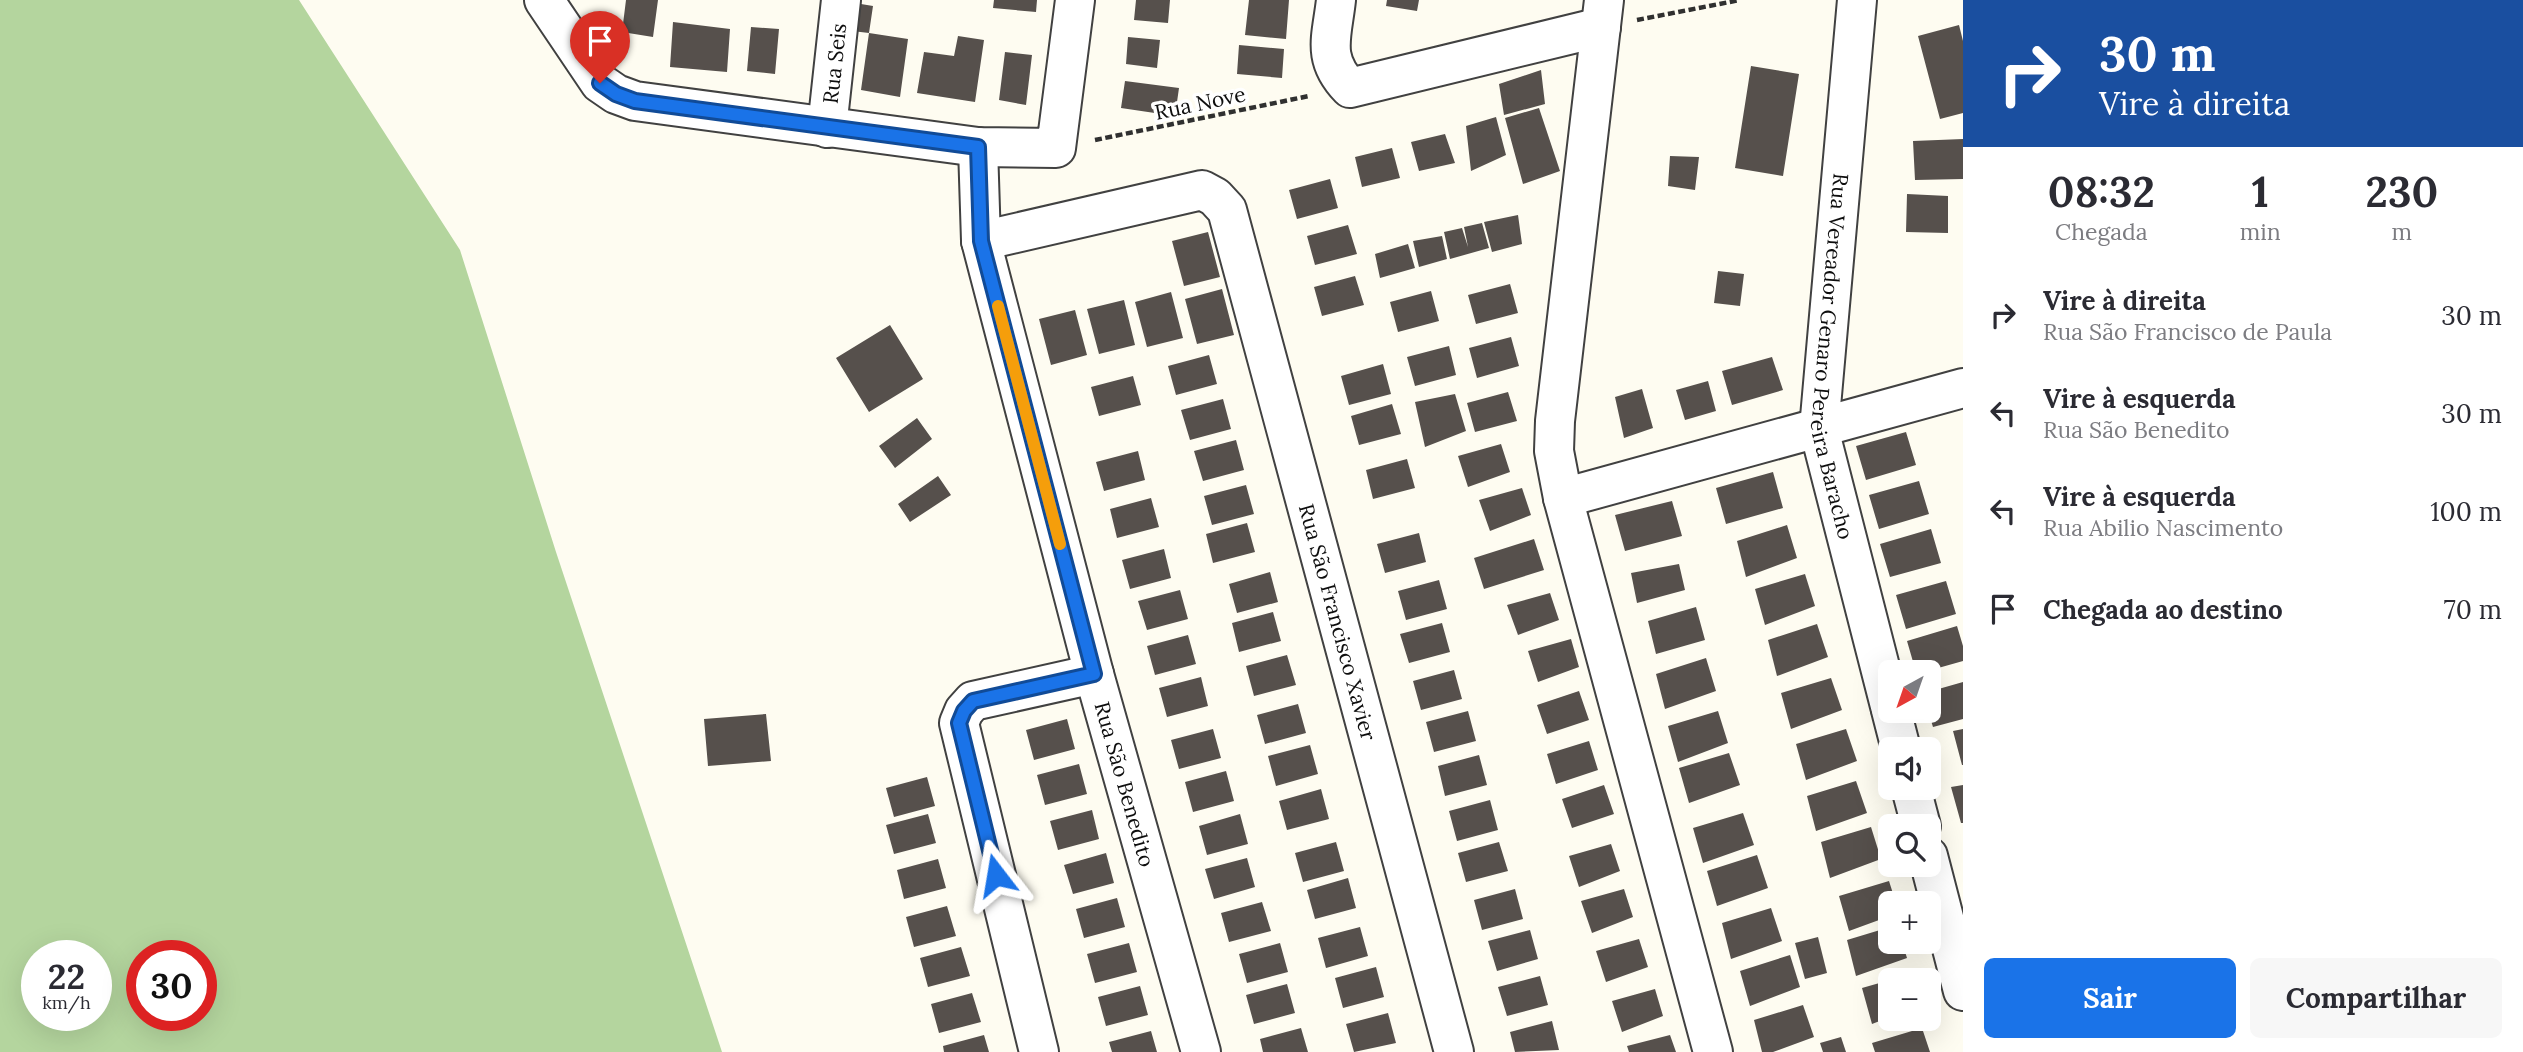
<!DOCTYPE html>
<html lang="pt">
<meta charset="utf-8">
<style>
body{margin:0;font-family:Lora,serif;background:#f7f7f7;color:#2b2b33;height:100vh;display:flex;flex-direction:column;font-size:26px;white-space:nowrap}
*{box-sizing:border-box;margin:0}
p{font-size:23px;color:#7c7c81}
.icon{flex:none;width:38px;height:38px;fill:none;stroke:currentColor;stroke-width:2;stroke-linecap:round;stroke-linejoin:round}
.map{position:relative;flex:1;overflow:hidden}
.sheet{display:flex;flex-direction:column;background:#fff;width:560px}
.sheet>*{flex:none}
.hud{background:#1a4fa0;color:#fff;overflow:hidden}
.needle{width:46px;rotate:220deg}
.controls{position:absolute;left:1878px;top:660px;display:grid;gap:14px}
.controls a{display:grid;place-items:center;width:63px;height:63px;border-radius:10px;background:#fff;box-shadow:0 7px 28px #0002;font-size:35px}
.speed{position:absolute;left:21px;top:940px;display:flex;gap:14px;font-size:35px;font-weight:700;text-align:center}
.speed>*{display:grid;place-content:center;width:91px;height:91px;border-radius:50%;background:#fff;box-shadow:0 7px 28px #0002;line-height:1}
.speed small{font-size:18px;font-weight:400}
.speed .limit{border:10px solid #d22;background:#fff;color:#111}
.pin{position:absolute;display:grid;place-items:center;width:60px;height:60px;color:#fff;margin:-72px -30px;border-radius:50% 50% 50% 0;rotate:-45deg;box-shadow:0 0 7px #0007}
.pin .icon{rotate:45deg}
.me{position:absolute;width:77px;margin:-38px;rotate:346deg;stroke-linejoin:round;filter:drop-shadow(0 0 5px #0008)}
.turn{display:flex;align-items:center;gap:24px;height:147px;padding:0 21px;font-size:32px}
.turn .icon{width:91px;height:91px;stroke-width:2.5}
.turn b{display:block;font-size:49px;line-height:60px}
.eta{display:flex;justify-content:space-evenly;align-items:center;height:119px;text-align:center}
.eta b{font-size:42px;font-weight:700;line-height:49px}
.primary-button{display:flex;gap:14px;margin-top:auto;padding:14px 21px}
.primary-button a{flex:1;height:80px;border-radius:10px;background:#1a73e8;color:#fff;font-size:28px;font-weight:700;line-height:80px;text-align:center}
.primary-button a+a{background:#f7f7f7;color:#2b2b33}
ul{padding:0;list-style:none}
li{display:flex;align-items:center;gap:21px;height:98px;padding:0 21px}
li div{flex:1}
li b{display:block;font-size:26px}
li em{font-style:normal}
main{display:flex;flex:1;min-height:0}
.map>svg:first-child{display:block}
.forest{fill:#b4d59e;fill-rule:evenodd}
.building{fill:#56504c}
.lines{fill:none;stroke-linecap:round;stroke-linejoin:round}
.minor-casing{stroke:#414141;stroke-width:42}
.path{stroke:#303030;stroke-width:4.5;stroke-dasharray:7 3.5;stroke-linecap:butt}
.minor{stroke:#fff;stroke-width:38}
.route-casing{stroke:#114b97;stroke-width:18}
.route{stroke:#1a73e8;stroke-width:12}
.slow{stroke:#f59e0b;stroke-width:12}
.labels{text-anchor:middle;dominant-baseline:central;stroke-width:7;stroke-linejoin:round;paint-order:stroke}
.street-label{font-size:21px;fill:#0e0e0e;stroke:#fff}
</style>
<main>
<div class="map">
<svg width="1963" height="1052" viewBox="0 0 1963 1052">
<rect width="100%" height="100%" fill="#fefcf1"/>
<path class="forest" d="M0 0H299L460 250 556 552 722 1052H0ZM37 956H96V1015H37ZM142 956H201V1015H142Z"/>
<path class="building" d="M626 0H658L653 37 622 32Z
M994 0H1037L1036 12 993 8Z
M1136 0H1170L1168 23 1134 20Z
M1249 0H1289L1286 39 1245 35Z
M1387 0H1419L1417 11 1386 6Z
M855 3 873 6 869 33 852 31Z
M673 22 730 29 727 72 670 67Z
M1959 25 1963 41V113L1940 119 1918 36Z
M751 27 779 29 775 74 747 71Z
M869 33 908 39 900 97 861 90Z
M958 36 984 40 975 102 917 93 924 52 954 56Z
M1128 37 1160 40 1157 68 1126 64Z
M1239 45 1284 49 1282 78 1237 74Z
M1005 52 1032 55 1026 105 999 100Z
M1751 66 1799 74 1783 176 1735 168Z
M1541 70 1545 104 1504 115 1499 84Z
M1125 81 1179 88 1175 116 1121 108Z
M1539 108 1560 171 1523 184 1505 118Z
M1496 117 1506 155 1471 171 1466 126Z
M1445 134 1455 163 1419 171 1411 142Z
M1963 139V179L1915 180 1913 141Z
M1392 148 1400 178 1362 187 1355 157Z
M1670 156 1699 157 1695 190 1668 186Z
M1330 179 1338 208 1297 219 1289 190Z
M1907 194 1948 196V233L1906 232Z
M1518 215 1522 244 1492 252 1484 222Z
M1482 223 1489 248 1450 259 1444 232 1462 228 1468 247 1464 227Z
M1348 225 1357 254 1315 265 1307 236Z
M1208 232 1220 277 1184 286 1172 241Z
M1442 236 1447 259 1419 267 1413 241Z
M1408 244 1415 268 1380 278 1375 254Z
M1718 271 1744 274 1740 306 1714 303Z
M1355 276 1364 305 1322 316 1314 287Z
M1510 284 1518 313 1476 324 1468 295Z
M1222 289 1234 335 1197 344 1185 299Z
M1431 291 1439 321 1398 332 1390 302Z
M1171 292 1183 338 1147 347 1135 302Z
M1124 300 1135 345 1099 354 1087 309Z
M1075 310 1087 355 1051 365 1039 319Z
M890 325 923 379 869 412 836 358Z
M1511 337 1519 366 1477 378 1469 348Z
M1449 346 1456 375 1415 386 1407 357Z
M1209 355 1217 384 1176 395 1168 366Z
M1772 357 1783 390 1732 405 1722 371Z
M1383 364 1391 394 1349 405 1341 376Z
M1133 376 1141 405 1099 416 1091 387Z
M1708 381 1716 411 1685 420 1676 390Z
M1642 389 1653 428 1624 438 1615 397Z
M1508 392 1517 421 1475 432 1467 403Z
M1455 394 1466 431 1425 447 1415 402Z
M1223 399 1231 429 1190 440 1181 410Z
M1392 404 1401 434 1359 445 1351 416Z
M917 418 932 439 895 468 879 446Z
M1906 432 1916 465 1866 480 1856 446Z
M1236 440 1244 470 1203 481 1194 451Z
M1501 444 1510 472 1468 487 1458 456Z
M1138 451 1145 480 1104 491 1096 462Z
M1407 459 1415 488 1373 499 1366 470Z
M1773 472 1783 508 1726 524 1716 488Z
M938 476 951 495 910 522 898 504Z
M1919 481 1929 514 1879 529 1869 495Z
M1246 485 1254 514 1212 525 1204 496Z
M1522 488 1531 515 1490 531 1479 500Z
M1151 498 1159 527 1117 538 1110 509Z
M1672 501 1682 536 1625 551 1615 515Z
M1247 523 1255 552 1213 563 1206 534Z
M1787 525 1797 558 1746 577 1737 541Z
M1931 529 1941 563 1890 577 1880 544Z
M1419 533 1426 562 1385 573 1377 544Z
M1534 539 1544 570 1484 589 1474 558Z
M1164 549 1171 578 1130 589 1122 560Z
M1679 564 1685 590 1637 603 1631 573Z
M1270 572 1278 602 1237 613 1229 584Z
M1805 574 1815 606 1765 625 1755 589Z
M1439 580 1447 609 1406 620 1398 591Z
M1946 581 1956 614 1906 629 1896 595Z
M1180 590 1188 619 1147 630 1138 601Z
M1550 593 1559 620 1518 635 1507 605Z
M1696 607 1705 640 1656 654 1648 621Z
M1273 612 1281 641 1239 652 1232 623Z
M1442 623 1450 652 1409 663 1400 634Z
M1817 624 1828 657 1777 676 1768 640Z
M1957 626 1963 646V661L1924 672H1916L1907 641Z
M1188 635 1196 664 1155 675 1147 646Z
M1571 639 1579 667 1538 682 1528 651Z
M1287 655 1296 685 1254 696 1246 666Z
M1706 658 1716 691 1665 709 1656 674Z
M1454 670 1462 699 1421 710 1413 681Z
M1201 677 1208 706 1167 717 1159 688Z
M1831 678 1842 710 1791 729 1781 693Z
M1963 682V719L1933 727 1928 711V692Z
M1579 691 1589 720 1547 734 1537 705Z
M1298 704 1306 733 1265 744 1257 715Z
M1468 711 1476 741 1434 752 1426 722Z
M1718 711 1728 743 1678 762 1668 726Z
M766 714 771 761 708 766 704 719Z
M1067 719 1075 749 1034 760 1026 730Z
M1213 729 1221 758 1179 769 1171 740Z
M1846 729 1857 761 1806 780 1796 744Z
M1963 729V765H1962L1953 731Z
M1589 741 1598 770 1556 784 1547 754Z
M1310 745 1318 774 1276 786 1268 756Z
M1729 753 1740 785 1689 803 1679 768Z
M1479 755 1487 785 1445 796 1438 766Z
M1079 764 1087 794 1045 805 1037 775Z
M1226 771 1234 801 1193 812 1185 782Z
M927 777 935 806 894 817 886 788Z
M1856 781 1867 813 1816 831 1807 796Z
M1604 785 1614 814 1572 828 1562 799Z
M1963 785V823H1961L1951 787Z
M1321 789 1329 819 1287 830 1279 801Z
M1490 800 1498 830 1457 841 1449 811Z
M1092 810 1099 839 1058 850 1050 821Z
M1743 813 1754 845 1703 863 1693 828Z
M928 814 936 843 894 854 886 825Z
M1240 814 1248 844 1207 855 1199 826Z
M1871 827 1881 859 1830 878 1821 842Z
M1336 842 1344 871 1303 882 1295 853Z
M1499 842 1508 871 1466 882 1458 853Z
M1611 844 1620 871 1579 887 1569 856Z
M1106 853 1114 883 1073 894 1064 865Z
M1757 855 1768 888 1717 906 1707 871Z
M1247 858 1255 887 1214 899 1205 869Z
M938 859 946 888 904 899 897 870Z
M1348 878 1356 908 1315 919 1307 890Z
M1889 881 1896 903H1890V916L1849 931 1839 896Z
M1515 889 1523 919 1482 930 1474 900Z
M1624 889 1633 917 1592 933 1581 901Z
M1117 898 1125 927 1084 938 1076 909Z
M1262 902 1271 931 1229 942 1221 913Z
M947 906 956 936 914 947 906 917Z
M1771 908 1782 941 1731 959 1722 923Z
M1360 927 1368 956 1326 968 1318 938Z
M1890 927V942H1902L1907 958 1856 976 1847 940Z
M1530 930 1538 959 1497 971 1488 941Z
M1818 937 1827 973 1805 979 1795 943Z
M1639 939 1648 967 1606 982 1596 951Z
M1129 943 1137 972 1095 983 1087 954Z
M1280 943 1288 972 1247 983 1239 954Z
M961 947 970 976 928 987 920 958Z
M1790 955 1800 987 1750 1006 1740 971Z
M1376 967 1384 997 1343 1008 1335 978Z
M1540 976 1548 1005 1507 1016 1498 987Z
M1890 980V1017L1872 1024 1862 988Z
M1287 984 1295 1013 1254 1024 1246 995Z
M1140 986 1148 1015 1106 1026 1098 997Z
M1655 989 1663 1016 1622 1032 1612 1001Z
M972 993 981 1022 939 1033 931 1004Z
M1803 1005 1814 1037 1773 1052H1762L1754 1020Z
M1388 1013 1396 1043 1354 1052 1346 1024Z
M1552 1021 1559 1050 1515 1052 1510 1032Z
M1301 1028 1308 1052H1263L1260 1039Z
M1922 1028 1930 1052H1875L1872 1043Z
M1151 1031 1157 1052H1112L1109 1042Z
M984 1035 989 1052H944L943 1046Z
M1670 1035 1676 1052H1629L1627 1046Z
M1841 1037 1846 1052H1823L1820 1043Z"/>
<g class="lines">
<defs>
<g id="minor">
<path d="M544 0 600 83 616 94 635 101 978 147 1056 148 1075 0"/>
<path d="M1336 0C1332 37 1321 58 1350 88L1601 27"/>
<path d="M1604 0 1555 421 1554 451 1563 498 1713 1052"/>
<path id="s1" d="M1857 0 1819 429 1890 706"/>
<path id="s2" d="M827 128 841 0"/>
<path id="s3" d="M978 147 981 241 1094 674 1201 1052"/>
<path id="s4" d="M981 241 1202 190 1215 197 1227 210 1454 1052"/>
<path d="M1563 498 1963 388"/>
<path d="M1891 710 1901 749"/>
<path d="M1911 788 1921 826"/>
<path d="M1928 856 1963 991"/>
<path d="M1039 1052 959 723 964 711 973 701 1094 674"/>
</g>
</defs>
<use href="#minor" class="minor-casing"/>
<path class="path" d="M1637 20 1740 0
M1095 140 1309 96"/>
<use href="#minor" class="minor"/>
</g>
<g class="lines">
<defs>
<path id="route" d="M600 83 616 94 635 101 978 147 981 241 1094 674 973 701 964 711 959 723 996 875"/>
</defs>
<use href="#route" class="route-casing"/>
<use href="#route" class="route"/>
<path class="slow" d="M998 306 1060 544"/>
</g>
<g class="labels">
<g class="street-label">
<text stroke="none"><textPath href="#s2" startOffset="65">Rua Seis</textPath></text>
<text transform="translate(1200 103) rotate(-12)">Rua Nove</text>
<text stroke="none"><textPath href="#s1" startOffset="359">Rua Vereador Genaro Pereira Baracho</textPath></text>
<text stroke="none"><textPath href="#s4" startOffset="686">Rua São Francisco Xavier</textPath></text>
<text stroke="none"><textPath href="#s3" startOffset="656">Rua São Benedito</textPath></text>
</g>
</g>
</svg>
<div class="controls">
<a><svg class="needle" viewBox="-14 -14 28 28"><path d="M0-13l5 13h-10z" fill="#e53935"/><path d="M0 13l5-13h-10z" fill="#7c7c81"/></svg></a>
<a><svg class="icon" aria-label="sound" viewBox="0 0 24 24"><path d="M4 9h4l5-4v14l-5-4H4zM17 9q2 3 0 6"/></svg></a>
<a><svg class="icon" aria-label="search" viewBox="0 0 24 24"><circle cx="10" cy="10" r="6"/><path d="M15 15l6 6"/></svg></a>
<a>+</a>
<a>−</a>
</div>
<div class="speed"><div>22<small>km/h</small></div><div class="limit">30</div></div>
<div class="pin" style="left:600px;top:83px;background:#d93025"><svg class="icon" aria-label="arrive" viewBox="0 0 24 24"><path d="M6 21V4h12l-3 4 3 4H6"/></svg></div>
<svg class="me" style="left:996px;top:875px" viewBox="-20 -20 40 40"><path d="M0-17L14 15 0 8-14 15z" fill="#1a73e8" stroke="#fff" stroke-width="4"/></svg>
</div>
<section class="sheet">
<div class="hud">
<div class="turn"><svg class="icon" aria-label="right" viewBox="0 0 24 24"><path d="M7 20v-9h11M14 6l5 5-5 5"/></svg><div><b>30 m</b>Vire à direita</div></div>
</div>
<div class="eta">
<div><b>08:32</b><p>Chegada</p></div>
<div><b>1</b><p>min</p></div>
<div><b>230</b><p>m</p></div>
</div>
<ul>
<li><svg class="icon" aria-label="right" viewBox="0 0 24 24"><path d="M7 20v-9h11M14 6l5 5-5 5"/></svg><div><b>Vire à direita</b><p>Rua São Francisco de Paula</p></div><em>30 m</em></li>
<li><svg class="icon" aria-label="left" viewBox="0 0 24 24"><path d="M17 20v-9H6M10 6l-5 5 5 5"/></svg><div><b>Vire à esquerda</b><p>Rua São Benedito</p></div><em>30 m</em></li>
<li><svg class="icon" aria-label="left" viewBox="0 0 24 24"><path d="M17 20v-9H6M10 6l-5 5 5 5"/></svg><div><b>Vire à esquerda</b><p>Rua Abilio Nascimento</p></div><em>100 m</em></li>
<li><svg class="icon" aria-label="arrive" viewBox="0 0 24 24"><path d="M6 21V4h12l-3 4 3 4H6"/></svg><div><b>Chegada ao destino</b></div><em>70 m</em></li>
</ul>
<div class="primary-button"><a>Sair</a><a>Compartilhar</a></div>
</section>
</main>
